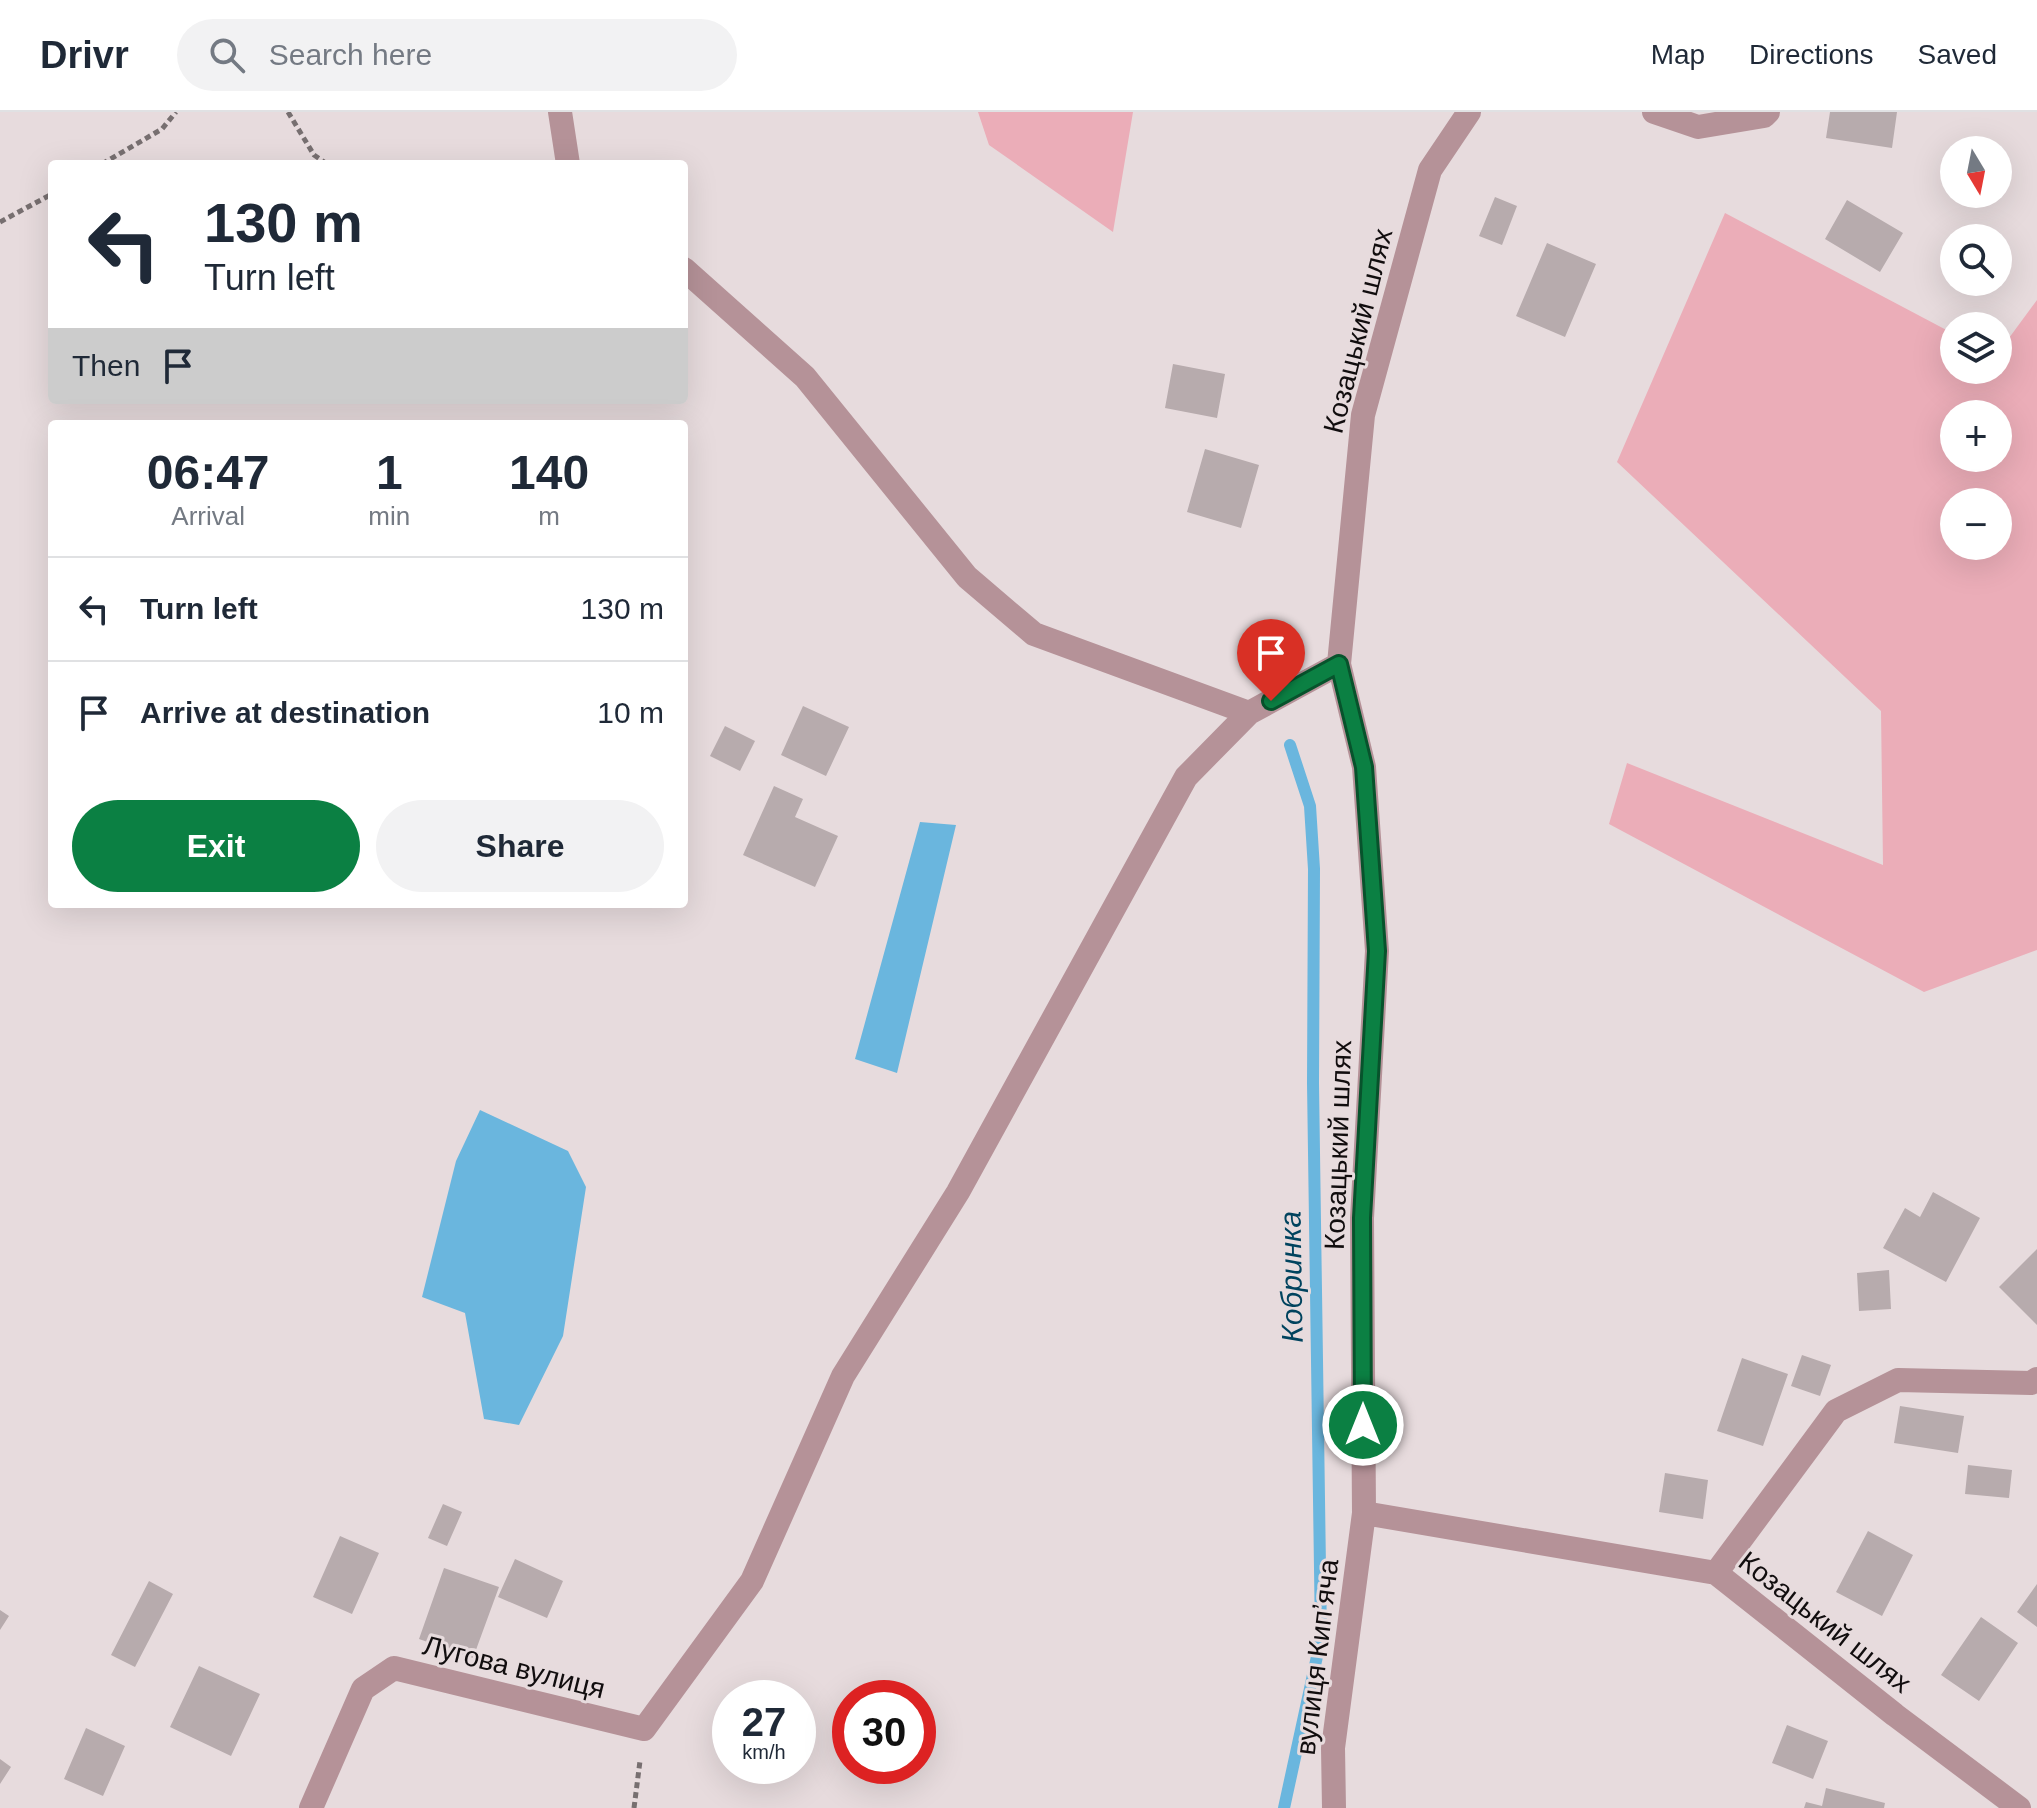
<!DOCTYPE html>
<meta charset="utf-8">
<style>
body{margin:0;font-family:Helvetica,sans-serif;background:#f2f2f3;color:#1f2937;height:100vh;display:flex;flex-direction:column;font-size:30px;white-space:nowrap}
*{box-sizing:border-box;margin:0}
p{font-size:26px;color:#747a83}
.icon{flex:none;width:44px;height:44px;fill:none;stroke:currentColor;stroke-width:2;stroke-linecap:round;stroke-linejoin:round}
.map{position:relative;flex:1;overflow:hidden}
.sheet{position:absolute;left:48px;top:308px;width:640px;height:488px;display:flex;flex-direction:column;background:#fff;border-radius:8px;box-shadow:0 8px 32px #0002}
.sheet>*{flex:none}
.banner{position:absolute;left:48px;top:48px;width:640px;height:244px;border-radius:8px;box-shadow:0 8px 32px #0002;background:#fff;color:#1f2937;overflow:hidden}
.needle{width:52px;rotate:170deg}
.buttons{position:absolute;left:1940px;top:24px;display:grid;gap:16px}
.buttons a{display:grid;place-items:center;width:72px;height:72px;border-radius:50%;background:#fff;box-shadow:0 8px 32px #0002;font-size:40px}
.speed{position:absolute;left:712px;top:1568px;display:flex;gap:16px;font-size:40px;font-weight:700;text-align:center}
.speed>*{display:grid;place-content:center;width:104px;height:104px;border-radius:50%;background:#fff;box-shadow:0 8px 32px #0002;line-height:1}
.speed small{font-size:20px;font-weight:400}
.speed .limit{border:12px solid #d22;background:#fff;color:#111}
.pin{position:absolute;display:grid;place-items:center;width:68px;height:68px;color:#fff;margin:-82px -34px;border-radius:50% 50% 50% 0;rotate:-45deg;box-shadow:0 0 8px #0007}
.pin .icon{rotate:45deg}
.me{position:absolute;width:88px;margin:-44px;rotate:0deg;stroke-linejoin:round;filter:drop-shadow(0 0 6px #0008)}
.turn{display:flex;align-items:center;gap:28px;height:168px;padding:0 24px;font-size:36px}
.turn .icon{width:104px;height:104px;stroke-width:2.5}
.turn b{display:block;font-size:56px;line-height:68px}
.then{display:flex;align-items:center;height:76px;padding:0 24px;background:#0003;gap:16px;font-size:30px}
.eta{display:flex;justify-content:space-evenly;align-items:center;height:136px;text-align:center}
.eta b{font-size:48px;font-weight:600;line-height:56px}
.primary-button{display:flex;gap:16px;margin-top:auto;padding:16px 24px}
.primary-button a{flex:1;height:92px;border-radius:48px;background:#0b8043;color:#fff;font-size:32px;font-weight:600;line-height:92px;text-align:center}
.primary-button a+a{background:#f2f2f3;color:#1f2937}
ul{padding:0;list-style:none}
li{display:flex;align-items:center;gap:24px;height:104px;padding:0 24px;border-top:2px solid #e0e1e3}
li div{flex:1}
li b{display:block;font-size:30px}
li em{font-style:normal}
header{display:flex;align-items:center;gap:48px;box-sizing:border-box;height:112px;padding:0 40px;background:#fff;border-bottom:2px solid #e0e1e3}
header strong{font-size:38px}
nav{display:flex;gap:44px;margin-inline-start:auto;font-size:28px}
.search{width:560px;height:72px;background:#f2f2f3;display:flex;align-items:center;gap:20px;box-sizing:border-box;padding:0 28px;border-radius:44px;color:#747a83;font-size:30px}
.map>svg:first-child{display:block}
.green{fill:#ebadb8;fill-rule:evenodd}
.water{fill:#6ab6de}
.lines{fill:none;stroke-linecap:round;stroke-linejoin:round}
.stream{stroke:#6ab6de;stroke-width:12}
.building{fill:#b7abad}
.path{stroke:#776f70;stroke-width:5;stroke-dasharray:6 4;stroke-linecap:butt}
.minor{stroke:#b59298;stroke-width:24}
.route-casing{stroke:#07532c;stroke-width:20}
.route{stroke:#0b8043;stroke-width:14}
.labels{text-anchor:middle;dominant-baseline:central;stroke-width:6;stroke-linejoin:round;paint-order:stroke}
.street-label{font-size:28px;fill:#110d0e;stroke:#e7dbdd}
.water-label{font-size:30px;font-style:italic;fill:#00435e;stroke:#e7dbdd}
</style>
<header>
<strong>Drivr</strong>
<div class="search"><svg class="icon" aria-label="search" viewBox="0 0 24 24"><circle cx="10" cy="10" r="6"/><path d="M15 15l6 6"/></svg>Search here</div>
<nav><a>Map</a><a>Directions</a><a>Saved</a></nav>
</header>
<div class="map">
<svg width="2037" height="1696" viewBox="0 0 2037 1696">
<rect width="100%" height="100%" fill="#e7dbdd"/>
<path class="green" d="M978 0H1133L1113 120 989 33Z
M1725 101 1954 222V258H1998V241L2037 188V838L1924 880 1609 712 1627 651 1883 753 1881 599 1617 350ZM1954 302H1998V346H1954ZM1954 390H1998V434H1954Z"/>
<path class="water" d="M920 710 956 713 897 961 855 947Z
M480 998 568 1039 586 1075 563 1224 519 1313 484 1307 465 1201 422 1185 456 1049Z"/>
<g class="lines">
<path class="stream" d="M1284 1696 1321 1526 1313 971 1314 757 1310 694 1290 633"/>
</g>
<path class="building" d="M1830 0H1897L1892 36 1826 26Z
M1495 85 1517 94 1502 133 1479 124Z
M1847 88 1903 121 1880 160 1825 127Z
M1547 131 1596 152 1565 225 1516 204Z
M1173 252 1225 262 1217 306 1165 296Z
M1205 337 1259 353 1241 416 1187 400Z
M803 594 849 615 826 664 781 643Z
M725 614 755 629 740 659 710 644Z
M774 674 803 687 795 705 838 724 815 775 743 743Z
M1933 1080 1980 1106 1946 1170 1883 1136 1905 1096 1920 1105Z
M2037 1137V1213L1999 1175Z
M1889 1158 1891 1197 1859 1199 1857 1161Z
M1802 1243 1831 1253 1820 1284 1791 1274Z
M1742 1246 1788 1262 1763 1334 1717 1319Z
M1900 1294 1964 1304 1958 1341 1894 1331Z
M1968 1353 2012 1358 2009 1386 1965 1382Z
M1665 1361 1708 1368 1703 1407 1659 1400Z
M443 1392 462 1400 447 1434 428 1426Z
M1868 1419 1913 1443 1882 1504 1836 1480Z
M340 1424 379 1441 352 1502 313 1485Z
M515 1447 563 1469 547 1506 498 1485Z
M444 1456 499 1475 473 1546 419 1527Z
M149 1469 173 1482 135 1555 111 1543Z
M2037 1472V1515L2017 1500Z
M0 1498 9 1504 0 1518Z
M1981 1505 2018 1531 1979 1589 1941 1563Z
M199 1554 260 1582 231 1644 170 1615Z
M1787 1613 1828 1629 1813 1667 1772 1651Z
M86 1616 125 1634 103 1684 64 1667Z
M0 1647 11 1655 0 1672Z
M1826 1676 1885 1691 1884 1696H1804L1806 1690 1822 1694Z"/>
<g class="lines">
<path class="path" d="M288 0 314 43 327 52
M102 52 162 17 176 0
M0 110 52 82
M634 1696 640 1649"/>
<path class="minor" d="M560 0 568 52
M1469 0 1430 58 1363 303 1339 552 1364 655 1377 839 1362 1106 1364 1401 1716 1461 1895 1603 2019 1696
M1654 0 1698 15 1764 4 1768 0
M684 157 805 265 967 465 1034 522 1249 601
M1716 1461 1836 1299 1898 1268 2031 1271 2037 1267
M311 1696 363 1577 394 1556 644 1617 752 1469 843 1264 958 1080 1186 665 1249 601 1339 552
M1334 1696 1333 1636 1364 1401"/>
</g>
<g class="lines">
<defs>
<path id="route" d="M1271 589 1339 552 1364 655 1377 839 1362 1106 1363 1313"/>
</defs>
<use href="#route" class="route-casing"/>
<use href="#route" class="route"/>
</g>
<g class="labels">
<g class="street-label">
<text transform="translate(1358 219) rotate(-76)">Козацький шлях</text>
<text transform="translate(1338 1033) rotate(-88)">Козацький шлях</text>
<text transform="translate(1825 1510) rotate(38)">Козацький шлях</text>
<text transform="translate(1317 1545) rotate(-83)">вулиця Кипʼяча</text>
<text transform="translate(514 1555) rotate(14)">Лугова вулиця</text>
</g>
<g class="water-label">
<text transform="translate(1291 1165) rotate(-91)">Кобринка</text>
</g>
</g>
</svg>
<div class="buttons">
<a><svg class="needle" viewBox="-14 -14 28 28"><path d="M0-13l5 13h-10z" fill="#e53935"/><path d="M0 13l5-13h-10z" fill="#747a83"/></svg></a>
<a><svg class="icon" aria-label="search" viewBox="0 0 24 24"><circle cx="10" cy="10" r="6"/><path d="M15 15l6 6"/></svg></a>
<a><svg class="icon" aria-label="layers" viewBox="0 0 24 24"><path d="M12 4l9 5-9 5-9-5zM3 14l9 5 9-5"/></svg></a>
<a>+</a>
<a>−</a>
</div>
<div class="speed"><div>27<small>km/h</small></div><div class="limit">30</div></div>
<div class="pin" style="left:1271px;top:589px;background:#d93025"><svg class="icon" aria-label="arrive" viewBox="0 0 24 24"><path d="M6 21V4h12l-3 4 3 4H6"/></svg></div>
<svg class="me" style="left:1363px;top:1313px" viewBox="-20 -20 40 40"><circle r="17" fill="#0b8043" stroke="#fff" stroke-width="3"/><path d="M0-11L8 9 0 5-8 9z" fill="#fff"/></svg>
<div class="banner">
<div class="turn"><svg class="icon" aria-label="left" viewBox="0 0 24 24"><path d="M17 20v-9H6M10 6l-5 5 5 5"/></svg><div><b>130 m</b>Turn left</div></div>
<div class="then">Then<svg class="icon" aria-label="arrive" viewBox="0 0 24 24"><path d="M6 21V4h12l-3 4 3 4H6"/></svg></div>
</div>
<section class="sheet">
<div class="eta">
<div><b>06:47</b><p>Arrival</p></div>
<div><b>1</b><p>min</p></div>
<div><b>140</b><p>m</p></div>
</div>
<ul>
<li><svg class="icon" aria-label="left" viewBox="0 0 24 24"><path d="M17 20v-9H6M10 6l-5 5 5 5"/></svg><div><b>Turn left</b></div><em>130 m</em></li>
<li><svg class="icon" aria-label="arrive" viewBox="0 0 24 24"><path d="M6 21V4h12l-3 4 3 4H6"/></svg><div><b>Arrive at destination</b></div><em>10 m</em></li>
</ul>
<div class="primary-button"><a>Exit</a><a>Share</a></div>
</section>
</div>
